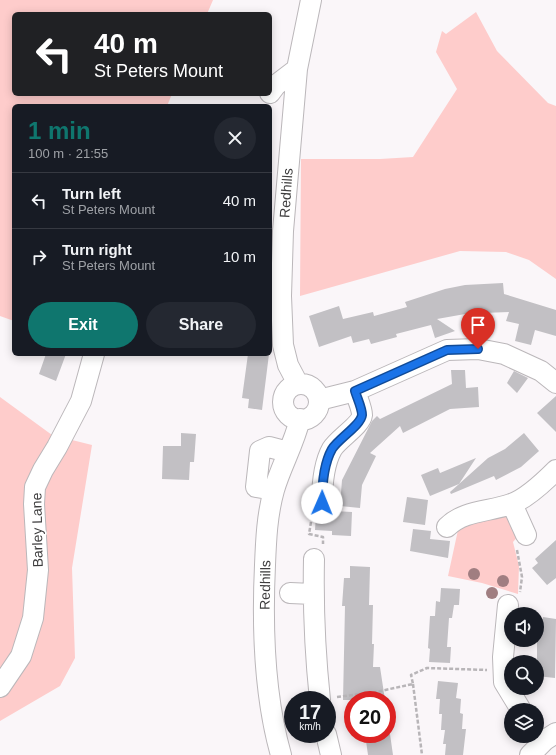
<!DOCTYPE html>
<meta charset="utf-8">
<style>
body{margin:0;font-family:Helvetica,sans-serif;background:#242831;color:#f1f3f6;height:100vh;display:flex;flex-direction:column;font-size:15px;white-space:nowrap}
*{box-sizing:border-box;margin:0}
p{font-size:13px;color:#9ea1a6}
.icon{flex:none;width:22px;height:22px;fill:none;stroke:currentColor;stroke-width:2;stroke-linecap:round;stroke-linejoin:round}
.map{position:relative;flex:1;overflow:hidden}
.side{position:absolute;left:12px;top:104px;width:260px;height:252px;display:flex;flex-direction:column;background:#171b24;border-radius:6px;box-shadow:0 2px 10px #0003}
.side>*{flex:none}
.guide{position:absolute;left:12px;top:12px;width:260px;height:84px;border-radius:6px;box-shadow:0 2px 10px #0003;background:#202124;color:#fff;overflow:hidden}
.fabs{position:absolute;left:504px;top:607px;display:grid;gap:8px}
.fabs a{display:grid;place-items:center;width:40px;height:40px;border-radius:50%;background:#171b24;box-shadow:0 2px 10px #0003;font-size:20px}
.speed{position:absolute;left:284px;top:691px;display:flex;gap:8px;font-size:20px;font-weight:700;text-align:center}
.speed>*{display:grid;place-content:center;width:52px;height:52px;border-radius:50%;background:#171b24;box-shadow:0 2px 10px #0003;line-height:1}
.speed small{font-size:10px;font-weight:400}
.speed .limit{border:6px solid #d22;background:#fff;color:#111}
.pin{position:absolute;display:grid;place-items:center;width:34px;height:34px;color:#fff;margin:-41px -17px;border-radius:50% 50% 50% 0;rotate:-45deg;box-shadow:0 0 4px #0007}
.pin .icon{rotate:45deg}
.me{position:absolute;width:44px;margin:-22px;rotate:1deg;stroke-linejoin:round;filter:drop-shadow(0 0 3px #0008)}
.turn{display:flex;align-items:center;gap:14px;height:84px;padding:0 16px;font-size:18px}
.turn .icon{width:52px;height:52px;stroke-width:2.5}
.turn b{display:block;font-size:28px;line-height:34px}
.round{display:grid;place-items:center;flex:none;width:42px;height:42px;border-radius:21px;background:#242831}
.overview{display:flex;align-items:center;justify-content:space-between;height:68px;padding:0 16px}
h1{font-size:24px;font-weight:700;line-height:30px;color:#0f766e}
.action{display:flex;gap:8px;margin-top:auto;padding:8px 16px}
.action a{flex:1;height:46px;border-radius:24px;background:#0f766e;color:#fff;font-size:16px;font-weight:700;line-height:46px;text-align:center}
.action a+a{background:#242831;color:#f1f3f6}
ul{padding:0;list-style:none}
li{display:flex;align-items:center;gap:12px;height:56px;padding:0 16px;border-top:1px solid #363941}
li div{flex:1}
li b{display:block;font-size:15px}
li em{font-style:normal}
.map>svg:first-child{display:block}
.green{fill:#fecccb}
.building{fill:#c2c0c4}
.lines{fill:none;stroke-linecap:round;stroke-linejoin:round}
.minor-casing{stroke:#bbb7ba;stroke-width:22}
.path{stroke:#b8b5b8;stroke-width:2.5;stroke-dasharray:4 2;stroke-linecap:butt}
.minor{stroke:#fff;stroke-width:20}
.tree{fill:#a07e81}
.route-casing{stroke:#114b97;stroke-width:10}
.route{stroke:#1a73e8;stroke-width:7}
.labels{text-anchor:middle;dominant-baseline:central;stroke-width:3.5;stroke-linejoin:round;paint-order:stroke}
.street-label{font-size:14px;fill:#3d3c3d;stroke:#fff}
</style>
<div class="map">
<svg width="556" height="755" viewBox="0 0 556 755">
<rect width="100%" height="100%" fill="#faf6f9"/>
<path class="green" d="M0 0H213L207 14H14V94H172L167 106H14V321L0 316Z
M476 12 497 51 548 103 556 106V279L529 260 506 252 460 251 300 296 301 159H380L413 157 457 89 436 52 442 31 446 34Z
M0 397 52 435 92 445 72 568 75 658 60 686 0 721Z
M506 516 509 517 519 535 513 542 519 566 518 594 482 583 448 576 458 530 461 525Z"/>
<path class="building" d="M503 283 504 294 556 310V336L535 330 531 345 515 341 519 324 506 321 509 312 482 313V311L437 319 455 331 435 338 431 325 396 334 397 337 371 344 369 339 353 343 351 336 319 347 309 316 339 306 343 319 373 312 374 316 407 307 405 302 445 289 465 285Z
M46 354H66L56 381 39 374Z
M248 354H269L262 410 248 408 249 399 242 398Z
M451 370H465L466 388 478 387 479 407 450 409 403 433 400 426 370 453 376 456 362 485 360 508 340 506 342 480 372 421 377 416 380 419 452 384Z
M514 371 528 378 517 393 507 383Z
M556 396V432L537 413Z
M181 433 196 434 194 462H190L189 480 162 479 163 446H181Z
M524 433 539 451 521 467 496 480 494 476 451 494 450 492 459 484 430 496 421 475 438 468 440 473 476 458 459 484 488 458 505 449Z
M407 497 428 500 425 525 403 522Z
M334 511 352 512 351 536 332 535V531L315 530 316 515 333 516Z
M413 529 431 531 430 539 450 541 448 558 410 551Z
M556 540V578L547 585 532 568 538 563 535 559Z
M350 566 370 567 369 605H373L372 644H374L373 667H380L385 700H343L345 606H342L344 578H350Z
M441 588 460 589 459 605H454L452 618H449L447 647H451L450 663 429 662 430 649 428 648 430 616H435L436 601 440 602Z
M543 617 556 619 555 678 537 676V628H541Z
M438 681 458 683 456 698 461 699 460 713 463 714 462 729H466L463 755H445L446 744H443L445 730H441L442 714H439L440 699H436Z
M365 734H390L393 755H368Z"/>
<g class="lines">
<defs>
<path id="minor" d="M270 93 276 85 297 69
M298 384 288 365 283 345 281 296 283 231 297 69 311 0
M283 402a18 18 0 1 1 36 0a18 18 0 1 1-36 0Z
M319 400 355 391 447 350 478 349 504 354 541 371 556 383
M274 490 256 487 260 451 269 447 288 452
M322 503C322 486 323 465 332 449 338 439 361 425 362 415 362 408 357 398 355 391
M512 504 526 535
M447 527C464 510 489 512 511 504 526 499 545 481 556 470
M314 559C313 606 315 653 320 700
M290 593 313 594
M508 605 503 657 504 682 521 710
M0 687 21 656 33 618 38 570 34 504 35 487 43 470 57 447 81 401 94 354
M326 734 331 755
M281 755C264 695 262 628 265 565 266 540 267 515 274 490 281 466 294 444 300 419
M530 755 545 740 556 733"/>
</defs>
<use href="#minor" class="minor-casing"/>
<path class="path" d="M312 516 309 534 323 537V544
M517 550 522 577 520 592
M413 684 422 755
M337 697 376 692 413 684 411 675 427 668 487 670"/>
<use href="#minor" class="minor"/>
</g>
<g class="tree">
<circle cx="474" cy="574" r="6"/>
<circle cx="503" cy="581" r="6"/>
<circle cx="492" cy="593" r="6"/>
</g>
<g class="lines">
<defs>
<path id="route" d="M322 503C322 486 323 465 332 449 338 439 361 425 362 415 362 408 357 398 355 391L447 350 478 349"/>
</defs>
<use href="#route" class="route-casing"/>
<use href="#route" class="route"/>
</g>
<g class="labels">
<g class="street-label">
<text transform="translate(286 193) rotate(-86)">Redhills</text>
<text transform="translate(37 530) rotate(-91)">Barley Lane</text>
<text transform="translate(265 585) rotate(-89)">Redhills</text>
</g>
</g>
</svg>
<div class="fabs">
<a><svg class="icon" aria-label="sound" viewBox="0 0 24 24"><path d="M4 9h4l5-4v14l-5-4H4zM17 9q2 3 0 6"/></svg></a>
<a><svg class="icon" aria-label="search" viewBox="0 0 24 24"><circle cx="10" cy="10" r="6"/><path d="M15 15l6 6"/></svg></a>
<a><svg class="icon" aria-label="layers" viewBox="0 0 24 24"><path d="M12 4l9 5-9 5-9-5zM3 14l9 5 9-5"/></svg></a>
</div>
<div class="speed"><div>17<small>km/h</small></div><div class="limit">20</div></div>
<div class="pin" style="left:478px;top:349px;background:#d93025"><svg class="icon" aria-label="arrive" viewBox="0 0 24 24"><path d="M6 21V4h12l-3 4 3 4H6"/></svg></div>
<svg class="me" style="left:322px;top:503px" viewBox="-20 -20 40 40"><circle r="19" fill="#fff"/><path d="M0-13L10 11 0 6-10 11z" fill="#1a73e8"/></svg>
<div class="guide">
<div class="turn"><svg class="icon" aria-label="left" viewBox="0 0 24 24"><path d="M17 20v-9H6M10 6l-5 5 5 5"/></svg><div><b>40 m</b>St Peters Mount</div></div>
</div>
<section class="side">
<div class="overview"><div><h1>1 min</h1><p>100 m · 21:55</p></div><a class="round"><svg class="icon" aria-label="close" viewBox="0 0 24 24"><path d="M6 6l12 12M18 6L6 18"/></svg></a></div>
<ul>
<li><svg class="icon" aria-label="left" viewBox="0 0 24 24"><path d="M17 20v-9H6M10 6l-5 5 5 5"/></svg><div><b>Turn left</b><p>St Peters Mount</p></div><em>40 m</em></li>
<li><svg class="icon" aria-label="right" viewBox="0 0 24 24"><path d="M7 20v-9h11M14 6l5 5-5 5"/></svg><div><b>Turn right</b><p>St Peters Mount</p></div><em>10 m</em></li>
</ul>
<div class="action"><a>Exit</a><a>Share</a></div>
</section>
</div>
